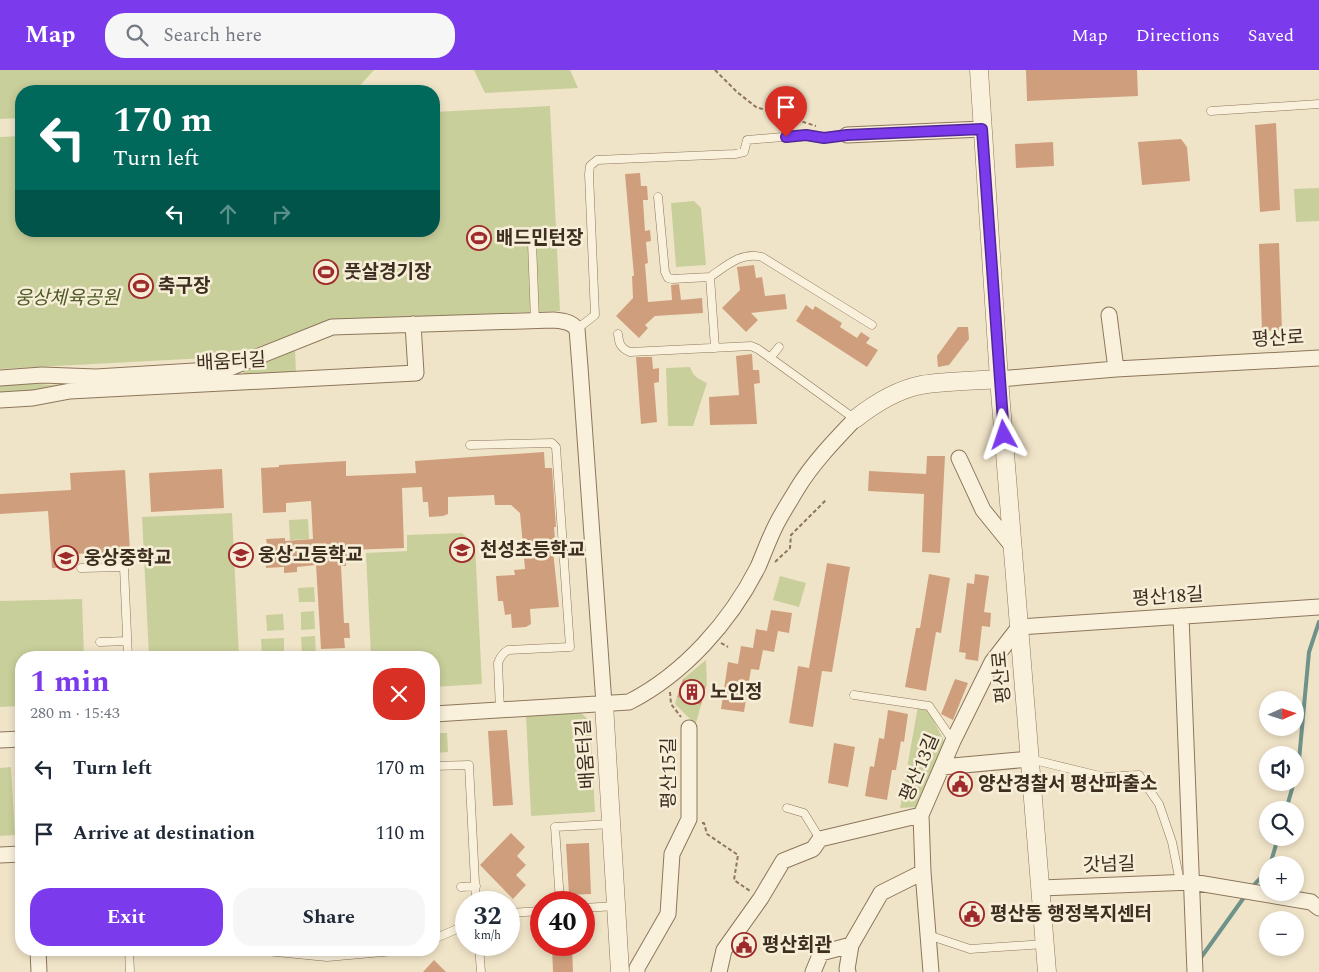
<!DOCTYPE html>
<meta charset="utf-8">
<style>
body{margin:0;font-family:Spectral,"Noto Sans KR",serif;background:#f6f6f7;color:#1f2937;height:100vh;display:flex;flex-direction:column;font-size:19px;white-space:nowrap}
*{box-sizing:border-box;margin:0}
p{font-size:16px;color:#747a83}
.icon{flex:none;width:28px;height:28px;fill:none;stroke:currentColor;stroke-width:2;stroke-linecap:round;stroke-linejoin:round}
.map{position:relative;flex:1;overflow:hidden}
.side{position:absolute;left:15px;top:581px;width:425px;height:305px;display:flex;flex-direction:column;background:#fff;border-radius:20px;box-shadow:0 2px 8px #0003}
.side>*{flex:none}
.hud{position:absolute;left:15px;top:15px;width:425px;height:152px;border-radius:20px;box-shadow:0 2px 8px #0003;background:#00695c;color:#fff;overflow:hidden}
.needle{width:32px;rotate:87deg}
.fabs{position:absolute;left:1259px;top:621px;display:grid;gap:10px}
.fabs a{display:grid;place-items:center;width:45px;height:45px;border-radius:50%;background:#fff;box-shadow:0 2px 8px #0003;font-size:25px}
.speed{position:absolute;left:455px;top:821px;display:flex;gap:10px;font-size:25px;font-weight:700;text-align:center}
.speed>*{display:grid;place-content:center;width:65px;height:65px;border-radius:50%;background:#fff;box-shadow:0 2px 8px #0003;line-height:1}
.speed small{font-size:12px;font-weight:400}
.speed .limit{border:8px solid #d22;background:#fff;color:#111}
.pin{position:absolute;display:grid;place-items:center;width:42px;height:42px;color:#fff;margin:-51px -21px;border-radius:50% 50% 50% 0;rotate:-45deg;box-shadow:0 0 5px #0007}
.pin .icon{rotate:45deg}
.me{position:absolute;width:55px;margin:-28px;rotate:355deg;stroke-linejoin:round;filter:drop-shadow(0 0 4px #0008)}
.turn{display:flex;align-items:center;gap:18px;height:105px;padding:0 15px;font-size:22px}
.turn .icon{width:65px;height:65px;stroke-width:2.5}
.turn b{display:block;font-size:35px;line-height:42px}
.lanes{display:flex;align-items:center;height:48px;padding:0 15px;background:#0003;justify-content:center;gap:25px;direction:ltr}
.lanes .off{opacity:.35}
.round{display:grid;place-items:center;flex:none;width:52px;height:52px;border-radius:20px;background:#f6f6f7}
.overview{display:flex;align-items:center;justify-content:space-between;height:85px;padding:0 15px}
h1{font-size:30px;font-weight:700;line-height:38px;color:#7c3aed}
.cta{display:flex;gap:10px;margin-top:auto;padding:10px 15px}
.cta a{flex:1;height:58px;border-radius:20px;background:#7c3aed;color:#fff;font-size:20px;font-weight:700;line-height:58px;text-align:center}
.cta a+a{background:#f6f6f7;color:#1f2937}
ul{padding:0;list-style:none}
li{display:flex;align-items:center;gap:15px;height:65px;padding:0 15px}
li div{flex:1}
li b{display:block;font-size:19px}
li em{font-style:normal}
header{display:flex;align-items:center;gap:30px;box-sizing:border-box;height:70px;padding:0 25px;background:#7c3aed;color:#fff}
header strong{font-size:24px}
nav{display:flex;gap:28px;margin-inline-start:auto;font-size:18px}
.search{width:350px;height:45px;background:#f6f6f7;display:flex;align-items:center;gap:12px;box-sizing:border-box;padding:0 18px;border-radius:20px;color:#747a83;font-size:19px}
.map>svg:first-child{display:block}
.green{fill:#c9cf9b}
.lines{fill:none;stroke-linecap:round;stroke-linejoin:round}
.stream{stroke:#6f938a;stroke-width:4}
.building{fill:#cf9f7d}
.service-casing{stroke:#8d765c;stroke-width:9}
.minor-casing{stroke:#8d765c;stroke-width:17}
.tertiary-casing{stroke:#8d765c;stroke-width:19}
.path{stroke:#8d765c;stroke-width:2;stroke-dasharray:4 2.5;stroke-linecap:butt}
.service{stroke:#faf1dc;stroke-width:8}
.minor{stroke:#faf1dc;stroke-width:15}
.tertiary{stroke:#faf1dc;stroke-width:18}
.route-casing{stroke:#51269a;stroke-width:12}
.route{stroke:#7c3aed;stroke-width:9}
.labels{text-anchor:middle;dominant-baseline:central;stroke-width:5;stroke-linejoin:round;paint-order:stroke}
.poi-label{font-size:19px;font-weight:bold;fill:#3d2e20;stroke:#f7eed8;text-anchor:start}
.park-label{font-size:19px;font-style:italic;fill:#4d5a26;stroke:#f7eed8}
.street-label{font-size:19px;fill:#3d2e20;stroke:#f7eed8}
</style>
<header>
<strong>Map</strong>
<div class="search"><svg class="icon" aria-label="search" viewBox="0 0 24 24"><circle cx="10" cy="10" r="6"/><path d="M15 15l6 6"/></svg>Search here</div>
<nav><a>Map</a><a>Directions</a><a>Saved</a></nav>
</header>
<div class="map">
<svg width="1319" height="902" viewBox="0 0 1319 902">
<rect width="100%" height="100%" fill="#f0e4c8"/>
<path class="green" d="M0 0H374L355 21H21V48L0 49Z
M474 0H570L578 18 485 23Z
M550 36 560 241 331 250 244 286 0 299V67L21 66V161H434V42Z
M1319 118V151L1296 152 1294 119Z
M694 131 701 138 706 195 676 197 671 133Z
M295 279 296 304H243L244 301 247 299Z
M690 297C693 306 698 309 707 313L693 356H668L666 298Z
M200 305 0 327V313L22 312 50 315Z
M232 443 239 587H149L142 447Z
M308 449 309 469 290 470 289 450Z
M462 463 475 475 482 614 434 617V588L371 587 366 483 407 481V465Z
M780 506 806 513 799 537 773 530Z
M314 517 315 532H299L298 518Z
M82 529 84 587 21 588V636L0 637V531Z
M314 541 315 559 301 560V542Z
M283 544 284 560 267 561 266 545Z
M315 566 316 584 302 585 301 567Z
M284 568V585L262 586 261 569Z
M706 590 707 616 683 609Z
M677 627 701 635 696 653 693 652 675 634Z
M918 636 928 639 944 671 916 737 900 738Z
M581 643 590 651 595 742 531 746 526 646Z
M434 663H447L448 682 434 683Z
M11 697 15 765 0 766V698Z"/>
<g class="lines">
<path class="stream" d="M1295 710 1298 701 1309 582 1319 552
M1286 740 1294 712
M1270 795 1278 768
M1251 818 1268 800
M1200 889 1245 826"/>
</g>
<path class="building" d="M1026 0H1137L1138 26 1027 31Z
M1276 53 1280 140 1260 142 1255 55Z
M1181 69 1187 77 1190 111 1142 115 1138 72Z
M1053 72 1054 96 1016 98 1015 74Z
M640 103 641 116H647L648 130H643L645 161 650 160 651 171 646 172 648 193 645 194 648 232 672 230 671 215 679 214 681 230 702 228 703 243 655 246 645 255 648 258 639 268 616 246 633 228 632 206H634L625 104Z
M1279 173 1282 260 1262 261 1259 174Z
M754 195 756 208 762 207 765 226 785 224 787 239 751 243 758 250 746 262 722 238 740 220 737 197Z
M806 235 813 240 815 236 842 253 840 257 857 268 861 262 870 268 866 273 878 280 867 297 796 251Z
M958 257H968L969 269 949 295 938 297 937 286Z
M752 284 753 300H759L760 313 754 314 757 354 710 355 709 327 739 325 736 286Z
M636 287H652L653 299 659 298V312L654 313 657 352 641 354Z
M544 382 545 398H552L556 457H554L556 481H553L559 537 530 539 531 554 526 557 512 558 511 544 505 545 503 531H498L496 506 515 505 514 500 525 499 520 443 511 435H495L494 425 448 427V444L443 446 429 447 428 432H423L422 417 402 418 404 478 349 480 350 491 346 492V496H341L344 553H349L350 568H344L345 578 321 579 316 495 297 497V502L284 503V497L266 498 264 475H267L266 469 285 468V471L313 469 311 431 286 433V442L263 443 261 398 279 397V395L346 391V406L416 403 415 391Z
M927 386H945L940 483 922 482 924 424 868 421 869 401 926 404Z
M222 399 224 438 151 442 149 403Z
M125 400 130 481 73 484 74 497 52 498 48 441 0 444V424L71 420 70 403Z
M827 493 850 497 832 602 822 601 813 657 789 653 798 596 809 598Z
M929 504 950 508 941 563 936 562 926 621 905 617 916 558H920Z
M975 504 989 506 984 542 991 543 990 557 982 556 978 591 965 589 966 583 959 582 967 513 974 514Z
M771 540 792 543 789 563 778 561 774 582 763 580 759 600 751 599 744 642 721 639 728 592 738 594 741 576 753 578 756 559 767 561Z
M683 609 706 616 701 635 677 627Z
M955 609 968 613 953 650 941 644Z
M888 640 908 644 904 672 901 671 896 700H892L887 730 865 726 870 696 874 697 879 668 884 669Z
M507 660 513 735 493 736 488 661Z
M834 673 855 677 848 717 828 713Z
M511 763 525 777 517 786 526 795 516 805 526 815 513 829 480 795Z
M589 773 591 824 569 825 566 774Z
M572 876 573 902H553L552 877Z
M434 890 446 902H423Z"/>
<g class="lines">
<defs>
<path id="service" d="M1211 41 1319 34
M658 127 665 202 668 208 672 209 710 207 715 278
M532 172 535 251
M710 207C726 196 742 181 762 187L872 255
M577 259 595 245 589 104 590 96 597 90 735 84 744 82 747 70 806 65 824 68 847 65
M618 264C619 273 620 278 630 282L751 276 758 279 855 349
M770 288 779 277
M470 375 552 373 556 377 570 577 508 580C503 583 500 587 498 593L500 640
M81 498 124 497 128 588
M100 572 127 571
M854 625 929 636 953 671
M1030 689 1104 707 1139 705 1159 734 1172 772 1180 812
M434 696 469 695 476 832
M787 738 804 743 820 769
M461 817 476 816
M560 832 555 757 612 754
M584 838 615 836
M509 843 541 841
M928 865 970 879 1044 874
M434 869 466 855
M479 875 481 902
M129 880 130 902
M256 880 327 887 406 880"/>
<path id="minor" d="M847 65 982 59
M1109 245 1116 299
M0 308 42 305 96 307 227 299 332 257 553 250C562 251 570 251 577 259L580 297 604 634
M999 309 1116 299 1319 288
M0 330 33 328 70 321 416 303 413 254
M959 388 983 440 1013 477
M1181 546 1195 902
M434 644 629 632C684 604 730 552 758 497 764 483 769 469 776 455 782 443 790 431 797 419 812 394 834 371 855 349
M0 670 21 669
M942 697 1030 689
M0 785 21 784
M1041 818 1192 812 1311 832 1319 838
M38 880 39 902
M637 902V898L668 844 672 784 689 749V658
M719 902 724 880 761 828 783 791 813 779 820 769 921 745
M813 902 821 883 851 875 881 823 923 802
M848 902 847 899 851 875
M931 902 923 802 921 745 953 671 992 592 1019 557 1319 537"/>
<path id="tertiary" d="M979 0 999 309 1047 902
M855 349C874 334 896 320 921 315 946 311 973 311 999 309
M604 634 620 902"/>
</defs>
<use href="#service" class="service-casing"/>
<use href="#minor" class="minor-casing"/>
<use href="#tertiary" class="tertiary-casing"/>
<path class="path" d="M715 0 737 22 756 37 816 56
M775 492 790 478 791 465 826 430
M721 573 728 577
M670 622 671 634 681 647
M702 753H704L707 764 738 785 734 810 750 821"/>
<use href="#service" class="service"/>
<use href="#minor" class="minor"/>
<use href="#tertiary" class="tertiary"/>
</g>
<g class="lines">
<defs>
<path id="route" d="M786 67 806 65 824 68 847 65 982 59 1004 365"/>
</defs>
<use href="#route" class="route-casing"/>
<use href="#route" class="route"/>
</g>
<defs>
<symbol id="stadium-ring" viewBox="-11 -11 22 22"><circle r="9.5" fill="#f7eed8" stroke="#9e2a2b" stroke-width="1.5"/><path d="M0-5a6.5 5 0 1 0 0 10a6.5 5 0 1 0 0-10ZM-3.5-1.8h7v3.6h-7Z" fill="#9e2a2b"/></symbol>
<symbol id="school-ring" viewBox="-11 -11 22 22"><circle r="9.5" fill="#f7eed8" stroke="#9e2a2b" stroke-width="1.5"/><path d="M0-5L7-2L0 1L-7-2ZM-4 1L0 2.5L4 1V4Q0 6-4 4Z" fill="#9e2a2b"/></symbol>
<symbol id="building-ring" viewBox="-11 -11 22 22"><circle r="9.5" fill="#f7eed8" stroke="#9e2a2b" stroke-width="1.5"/><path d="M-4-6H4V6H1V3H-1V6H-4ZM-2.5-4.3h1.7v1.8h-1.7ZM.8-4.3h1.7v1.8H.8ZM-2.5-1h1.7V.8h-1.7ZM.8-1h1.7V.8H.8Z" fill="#9e2a2b"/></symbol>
<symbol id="civic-ring" viewBox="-11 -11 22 22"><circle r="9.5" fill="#f7eed8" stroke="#9e2a2b" stroke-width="1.5"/><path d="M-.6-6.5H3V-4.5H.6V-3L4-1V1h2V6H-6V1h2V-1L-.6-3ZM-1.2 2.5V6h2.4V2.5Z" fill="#9e2a2b"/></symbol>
</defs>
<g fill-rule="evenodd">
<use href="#stadium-ring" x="465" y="154" width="28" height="28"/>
<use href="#stadium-ring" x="312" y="188" width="28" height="28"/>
<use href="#stadium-ring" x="127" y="202" width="28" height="28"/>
<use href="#school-ring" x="448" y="466" width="28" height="28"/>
<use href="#school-ring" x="227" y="471" width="28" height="28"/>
<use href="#school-ring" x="52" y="474" width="28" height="28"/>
<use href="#building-ring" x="678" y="608" width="28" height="28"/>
<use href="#civic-ring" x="946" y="700" width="28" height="28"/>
<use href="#civic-ring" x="958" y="830" width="28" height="28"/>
<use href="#civic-ring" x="730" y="861" width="28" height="28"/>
</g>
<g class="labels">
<g class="poi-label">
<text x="496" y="168">배드민턴장</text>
<text x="344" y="202">풋살경기장</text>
<text x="158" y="216">축구장</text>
<text x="480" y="480">천성초등학교</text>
<text x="258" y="485">웅상고등학교</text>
<text x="84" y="488">웅상중학교</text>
<text x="710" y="622">노인정</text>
<text x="978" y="714">양산경찰서 평산파출소</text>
<text x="990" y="844">평산동 행정복지센터</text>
<text x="762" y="875">평산회관</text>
</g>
<g class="park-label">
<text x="67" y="228">웅상체육공원</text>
</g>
<g class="street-label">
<text transform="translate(1278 269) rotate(-3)">평산로</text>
<text transform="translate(231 292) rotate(-3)">배움터길</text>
<text transform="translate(1168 527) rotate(-4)">평산18길</text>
<text transform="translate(1002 607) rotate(-95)">평산로</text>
<text transform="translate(586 684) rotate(-94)">배움터길</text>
<text transform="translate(920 698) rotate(-67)">평산13길</text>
<text transform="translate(669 703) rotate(-90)">평산15길</text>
<text transform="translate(1109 795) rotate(-2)">갓넘길</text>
</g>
</g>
</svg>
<div class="fabs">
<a><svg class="needle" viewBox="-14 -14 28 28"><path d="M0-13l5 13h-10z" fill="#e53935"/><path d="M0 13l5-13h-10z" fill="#747a83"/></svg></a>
<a><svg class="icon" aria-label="sound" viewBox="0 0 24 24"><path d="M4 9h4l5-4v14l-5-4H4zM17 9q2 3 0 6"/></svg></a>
<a><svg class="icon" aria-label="search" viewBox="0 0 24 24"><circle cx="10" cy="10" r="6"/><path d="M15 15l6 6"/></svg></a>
<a>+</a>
<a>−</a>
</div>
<div class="speed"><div>32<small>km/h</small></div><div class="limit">40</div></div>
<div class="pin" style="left:786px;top:67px;background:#d93025"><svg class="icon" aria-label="arrive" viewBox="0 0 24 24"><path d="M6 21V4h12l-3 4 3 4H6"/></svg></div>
<svg class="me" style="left:1004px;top:365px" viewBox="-20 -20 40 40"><path d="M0-17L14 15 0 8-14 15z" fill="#7c3aed" stroke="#fff" stroke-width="4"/></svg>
<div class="hud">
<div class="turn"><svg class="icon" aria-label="left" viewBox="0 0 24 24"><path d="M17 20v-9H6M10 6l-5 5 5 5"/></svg><div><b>170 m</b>Turn left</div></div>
<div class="lanes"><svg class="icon" aria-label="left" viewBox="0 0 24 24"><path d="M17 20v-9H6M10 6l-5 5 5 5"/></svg><svg class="icon off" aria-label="ahead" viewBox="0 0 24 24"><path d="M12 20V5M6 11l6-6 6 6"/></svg><svg class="icon off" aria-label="right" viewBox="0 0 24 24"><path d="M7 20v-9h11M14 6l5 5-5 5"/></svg></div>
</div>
<section class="side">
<div class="overview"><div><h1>1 min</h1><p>280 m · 15:43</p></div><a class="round" style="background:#d93025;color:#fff"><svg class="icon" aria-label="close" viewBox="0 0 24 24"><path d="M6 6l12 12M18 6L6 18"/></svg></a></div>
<ul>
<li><svg class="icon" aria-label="left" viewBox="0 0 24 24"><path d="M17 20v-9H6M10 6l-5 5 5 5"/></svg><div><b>Turn left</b></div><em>170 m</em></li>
<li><svg class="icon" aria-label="arrive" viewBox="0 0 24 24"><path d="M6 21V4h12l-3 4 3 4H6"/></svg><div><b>Arrive at destination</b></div><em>110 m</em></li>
</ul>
<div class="cta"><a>Exit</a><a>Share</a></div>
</section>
</div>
